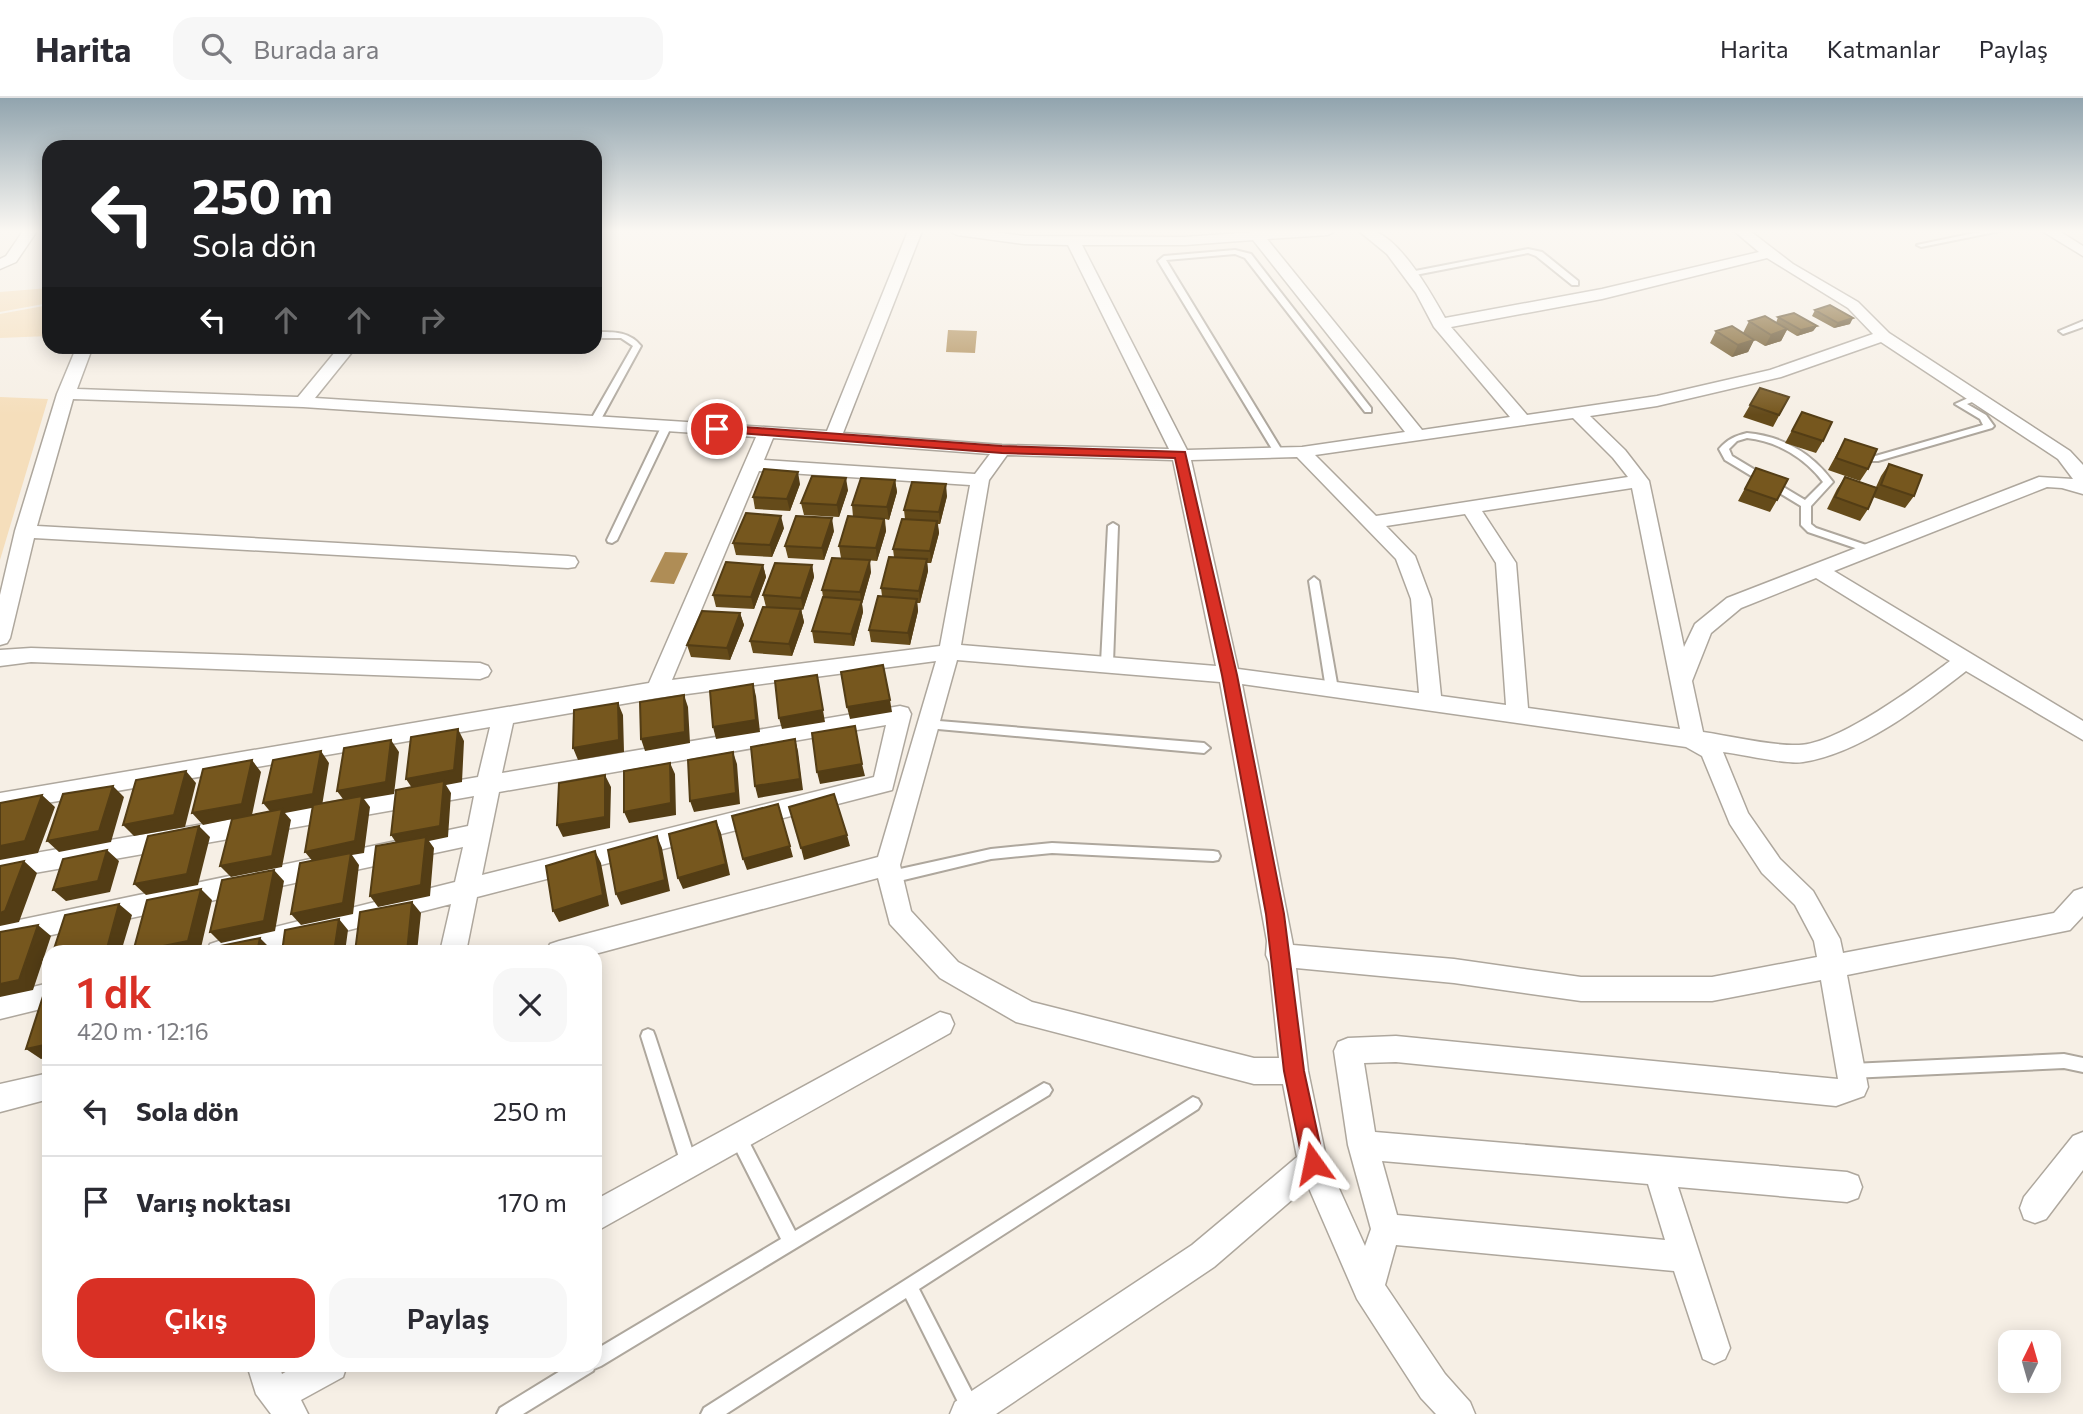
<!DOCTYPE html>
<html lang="tr">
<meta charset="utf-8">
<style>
body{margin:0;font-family:Commissioner,sans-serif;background:#f7f7f7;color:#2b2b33;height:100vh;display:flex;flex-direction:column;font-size:26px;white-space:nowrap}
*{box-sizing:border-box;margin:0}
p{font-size:23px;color:#7c7c81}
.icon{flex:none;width:38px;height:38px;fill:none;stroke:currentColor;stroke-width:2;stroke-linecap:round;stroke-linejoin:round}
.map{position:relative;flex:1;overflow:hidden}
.panel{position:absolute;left:42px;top:847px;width:560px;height:427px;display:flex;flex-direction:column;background:#fff;border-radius:21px;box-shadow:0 4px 18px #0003}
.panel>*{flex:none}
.banner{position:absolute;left:42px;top:42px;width:560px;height:214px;border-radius:21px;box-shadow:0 4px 18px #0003;background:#202124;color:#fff;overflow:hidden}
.needle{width:46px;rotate:5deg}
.fabs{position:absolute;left:1998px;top:1232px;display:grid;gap:14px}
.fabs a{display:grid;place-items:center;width:63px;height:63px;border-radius:14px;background:#fff;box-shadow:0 4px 18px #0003;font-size:35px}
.pin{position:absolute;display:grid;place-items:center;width:60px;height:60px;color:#fff;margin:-30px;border:4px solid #fff;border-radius:50%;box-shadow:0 2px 7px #0007}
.me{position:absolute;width:77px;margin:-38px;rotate:348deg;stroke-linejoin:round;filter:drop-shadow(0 0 5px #0008)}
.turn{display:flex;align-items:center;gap:24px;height:147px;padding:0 35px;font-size:32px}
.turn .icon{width:91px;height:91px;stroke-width:2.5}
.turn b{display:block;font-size:49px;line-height:60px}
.lanes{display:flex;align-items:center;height:66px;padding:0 35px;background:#0003;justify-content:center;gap:35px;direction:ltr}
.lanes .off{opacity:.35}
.round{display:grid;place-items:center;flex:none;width:74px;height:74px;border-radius:21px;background:#f7f7f7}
.summary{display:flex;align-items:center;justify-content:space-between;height:119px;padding:0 35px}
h1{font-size:42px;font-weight:600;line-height:52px;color:#d93025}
.action{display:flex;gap:14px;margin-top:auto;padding:14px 35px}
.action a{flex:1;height:80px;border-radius:21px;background:#d93025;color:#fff;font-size:28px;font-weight:600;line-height:80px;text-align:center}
.action a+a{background:#f7f7f7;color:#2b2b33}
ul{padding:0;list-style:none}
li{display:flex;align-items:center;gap:21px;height:91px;padding:0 35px;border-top:2px solid #e1e1e2}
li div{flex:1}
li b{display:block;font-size:26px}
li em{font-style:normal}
header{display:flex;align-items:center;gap:42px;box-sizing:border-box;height:98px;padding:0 35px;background:#fff;border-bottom:2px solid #e1e1e2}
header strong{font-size:33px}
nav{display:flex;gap:38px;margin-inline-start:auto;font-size:24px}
.search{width:490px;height:63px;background:#f7f7f7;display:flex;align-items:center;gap:18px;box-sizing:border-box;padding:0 24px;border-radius:21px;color:#7c7c81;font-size:26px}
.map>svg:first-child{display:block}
.green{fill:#f5debb}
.water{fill:#af8d56}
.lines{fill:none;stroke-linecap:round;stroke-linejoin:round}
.service-casing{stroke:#aea79d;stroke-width:4}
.minor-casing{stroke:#aea79d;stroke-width:3}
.service{fill:#fff;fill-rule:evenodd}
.minor{fill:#fff;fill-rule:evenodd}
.wall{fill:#654b1a}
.shaded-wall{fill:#533d15}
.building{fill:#76571e;stroke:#533d15;stroke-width:2}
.route{fill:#d93025;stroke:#8d1f18;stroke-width:2}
</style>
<header>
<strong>Harita</strong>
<div class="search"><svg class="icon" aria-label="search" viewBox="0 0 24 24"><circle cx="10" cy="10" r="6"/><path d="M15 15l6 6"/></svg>Burada ara</div>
<nav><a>Harita</a><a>Katmanlar</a><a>Paylaş</a></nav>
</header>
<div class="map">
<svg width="2083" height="1316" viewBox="0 0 2083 1316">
<rect width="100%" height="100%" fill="#f6efe5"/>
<path class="green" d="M49 190V205L0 214V194Z
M49 207V238L0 240V216Z
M0 299 48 301 0 462Z"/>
<path class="water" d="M948 232 977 233 975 255 946 254Z
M665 454 688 455 674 486 650 484Z"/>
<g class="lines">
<defs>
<path id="service" d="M1984 133H2000L1921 149 1917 147Z
M1528 151 1542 154 1578 183V187H1572L1536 158 1528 155 1410 178 1406 176 1410 174Z
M1235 152 1251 156 1371 310V314H1365L1245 160 1235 156 1166 162 1283 354 1278 357 1275 356 1158 163 1164 158Z
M2083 223V229L2063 236 2059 233Z
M595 234C613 234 629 233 641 248L600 323 595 326 590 323 633 248 621 240H595Z
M1977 296 1982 299 1980 301 1967 306 1986 317 1994 328 1992 330 1878 363H1872L1870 361 1872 359 1983 327 1980 321 1955 306Z
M667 324 672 327 617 442 612 445 608 444 607 442 662 327Z
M1747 335C1782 338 1812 355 1833 384L1811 408V426L1816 430 1872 449V453H1864L1808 434 1801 427V408L1725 362 1719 351C1728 341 1735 338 1747 335ZM1747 340C1777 343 1805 360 1823 384L1805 402 1732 358 1729 351 1737 343Z
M1113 425 1118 428 1113 565 1107 569 1101 565 1108 428Z
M1314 479 1319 483 1338 591 1332 595 1326 591 1309 483Z
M927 622 1204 645 1210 650 1204 655 927 630 921 626Z
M1052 745 1213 753 1218 754 1220 758 1218 762 1213 763 1052 755 991 761 891 785 886 783 884 779 886 775 891 773 991 751Z
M648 931 653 933 655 938 697 1066 695 1072 689 1074 683 1072 681 1066 641 938 643 933Z
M2064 956 2083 960V974L2064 970 1851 980 1846 978 1843 973 1846 968 1851 966Z
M1044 985 1049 987 1052 992 1049 997 601 1268 594 1271 593 1273 523 1316H497L500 1310 570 1267H595V1252L781 1141 732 1044 730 1039 732 1034 738 1031 744 1034 795 1133Z
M1193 999 1198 1001 1201 1006 1198 1011 919 1191 977 1304 980 1310 978 1316H964L906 1200 726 1316H701L704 1310Z"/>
<path id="minor" d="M23 133H37L16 164 0 171V161L6 158Z
M908 133H922L843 335 1002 347 1169 351 1068 147 1024 146 957 137 950 133H988L1024 138 1185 139 1268 133H1335L1328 137 1267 141 1422 332 1510 319 1434 229 1416 195 1387 156 1359 133C1364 133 1371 132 1376 134 1403 145 1431 195 1445 220L1602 191 1759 154 1734 133H1750L1793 166 1858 204 1889 235 2070 353 2083 367V396L2062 390 2047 389 1834 473 2083 623V642L1966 573C1921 608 1861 655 1803 664 1785 667 1742 656 1723 654L1748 715 1780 761 1813 793 1840 841 1843 855 2054 815 2074 793 2083 790V818L2070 832 1847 877 1868 989 1864 998 1836 1008 1396 964 1364 965 1375 1034 1847 1074 1858 1078 1862 1089 1858 1100 1847 1104 1678 1089 1730 1250 1725 1261 1714 1266 1703 1261 1674 1173 1396 1147 1385 1187 1445 1276 1470 1304 1475 1316H1436L1421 1300 1357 1201 1308 1088 1214 1169 996 1316H950L955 1304 1192 1147 1297 1059 1283 986H1254L1016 924 940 880 890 826 878 780 595 856 546 854 550 846 559 843 878 759 936 563 657 600 513 625 502 675 900 608 908 610 911 616 892 692 477 799 466 854H440L451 806 263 854H206L210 846 219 843 455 784 463 749 0 848V826L468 728 474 698 0 781V761L478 679 490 629 0 713V695L649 585 756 339 303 309 73 301 37 428 568 458 575 459 578 464 575 469 568 470 34 440 10 540 7 545 0 547V497L15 433 57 296 77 248H93L77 291 298 299 340 248H357L315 300 827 333ZM1253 142 1405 334 1302 349 1187 352 1082 147H1185ZM1767 160 1848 210 1873 236 1770 272 1657 298 1527 317 1451 229 1602 201ZM1881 244 2058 361 2073 381 2039 379 1727 500 1695 526 1684 549 1649 383 1625 352 1590 318 1657 308 1781 279ZM1573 320 1613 360 1628 379 1376 418 1315 357ZM773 340 990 356 975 376 764 362ZM1007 357 1173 362 1216 568 961 547 989 382ZM1297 359 1396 461 1411 501 1419 595 1238 571 1191 362ZM759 373 970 387 940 548 672 582ZM1632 390 1680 631 1528 610 1516 465 1482 413ZM1465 416 1496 465 1506 607 1441 598 1431 501 1415 458 1386 428ZM1816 480 1950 563C1918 587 1838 646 1799 647 1771 648 1731 638 1703 634L1692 583 1711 535 1741 510ZM957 562 1220 584 1267 843 1266 857 1269 864 1279 960H1254L1032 904 958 864 911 813 900 767ZM1242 586 1686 649 1702 658 1730 726 1762 775 1795 807 1814 843 1817 859 1712 879H1581L1454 861 1293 847ZM886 627 874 679 482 777 499 694ZM1296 870 1454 885 1581 903H1712L1821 882 1838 981 1396 938 1348 940 1338 944 1334 953 1348 1047 1371 1131 1365 1148 1327 1064 1308 973ZM1382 1063 1648 1086 1665 1142 1397 1117Z
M2042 133H2059L2083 148V158Z
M31 550 480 565 488 568 491 573 488 578 480 581 31 564 0 568V552Z
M49 885V909L0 921V897Z
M940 914 950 917 954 926 950 935 595 1134V1102Z
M49 975V1001L0 1014V986Z
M2083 1034V1072L2046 1121 2035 1125 2024 1121 2020 1110 2024 1099 2073 1038Z
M247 1267H279L282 1276 298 1267H347L343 1279 301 1302 308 1316H271L256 1296Z"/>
</defs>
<use href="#service" class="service-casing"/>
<use href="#minor" class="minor-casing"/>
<use href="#service" class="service"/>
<use href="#minor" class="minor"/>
</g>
<path class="wall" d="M1815 212 1850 226 1834 230 1812 218Z
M1778 219 1817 228 1813 233 1797 238 1787 232 1781 243 1765 248 1743 235 1749 223 1776 225Z
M1716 233 1754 242 1748 254 1732 259 1710 245Z
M1760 290 1789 299 1773 329 1743 319Z
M1802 314 1823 343 1816 355 1785 345Z
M1845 341 1868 371 1860 383 1828 372Z
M1889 366 1914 398 1905 410 1873 399 1868 411 1860 423 1827 411 1837 391 1845 379 1876 389 1881 378Z
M1756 370 1777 402 1770 414 1738 403Z
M895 382 897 394 889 422 885 421 886 433 877 463 841 460 839 448 853 419 852 407Z
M800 386 790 413 755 411 753 399Z
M848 392 839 419 804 417 801 405Z
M947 398 940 426H938L939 435 931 465H927L928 473 920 505H917L918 513 910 547 871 544 869 532 882 498 881 490 894 459 893 451 905 421 904 412Z
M784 430 772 459 736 457 733 445Z
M834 433 824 462 788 460 785 448Z
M763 467 766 479 754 511 716 509 713 497Z
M812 467 814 479 803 512 801 511 804 524 792 558 753 555 750 543 766 509 763 497Z
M871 474 862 506 863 514 854 548 814 545 812 533 823 499 822 492Z
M740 515 744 527 730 562 691 559 687 547Z"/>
<path class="shaded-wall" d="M1853 220 1850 226 1834 230 1838 225Z
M1817 228 1813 233 1797 238 1801 232Z
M1787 231 1781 243 1765 248 1771 237Z
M1754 242 1748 254 1732 259 1738 247Z
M798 374 800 386 790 413 787 401Z
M846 380 848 392 839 419 837 407Z
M895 382 897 394 889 422 887 409Z
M946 386 947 398 940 426 939 414Z
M781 418 784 430 772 459 770 447Z
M832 420 834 433 824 462 822 450Z
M884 421 886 433 877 463 876 450Z
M937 423 939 435 931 465 930 453Z
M927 461 928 473 920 505 919 493Z
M870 462 871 474 862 506 863 514 854 548 851 536 861 502 860 494Z
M763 467 766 479 754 511 751 499Z
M812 467 814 479 803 512 801 500Z
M917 501 918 513 910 547 908 535Z
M801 511 804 524 792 558 789 546Z
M740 515 744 527 730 562 727 550Z
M817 577 825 624 782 631 779 620Z
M753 586 756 598 760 634 716 641 713 629Z
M684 597 688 609 690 645 645 653 641 641Z
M890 602 892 614 850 621 847 609Z
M618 605 623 617 624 654 578 662 573 650Z
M458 631 464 643 462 684 446 687 451 695 448 739 429 743 434 750 430 798 378 809 370 798 399 749 391 737 414 693 406 681Z
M795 641 798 653 803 692 758 700 755 688Z
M391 642 399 654 394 696 364 701 370 709 364 755 352 757 359 767 353 816 301 827 291 816 314 765 305 754 346 705 337 693Z
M321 653 329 665 322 708 285 715 291 722 282 769 231 779 220 768 273 717 263 705Z
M733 654 737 666 740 706 694 714 690 703Z
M252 662 261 674 252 717 203 727 192 715Z
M670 665 675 676 676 717 629 725 624 714Z
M862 666 865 678 820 686 817 674Z
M186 673 196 685 185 729 134 738 123 727Z
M605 677 611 689 610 730 563 739 557 727Z
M113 688 124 699 111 744 59 754 47 743Z
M42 697 55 709 38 755 0 762V748Z
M716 723 721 735 730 777 683 791 678 780Z
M199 728 210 739 198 787 146 797 134 786Z
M847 737 850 748 804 762 801 750Z
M657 738 662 750 670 793 621 807 616 796Z
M790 748 793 759 747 772 743 761Z
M107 752 119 763 110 794 66 803 53 792Z
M595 753 601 765 609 808 559 824 553 813Z
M24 763 37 775 19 824 0 828V815Z
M274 772 284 783 275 833 221 845 210 834Z
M201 791 212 802 200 854H135Z
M412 804 421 815 417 854H407Z
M119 806 132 817 121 854H106Z
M339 821 348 832 345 854H334Z
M38 827 51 838 33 892 0 899V886Z
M260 840 271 851 270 854H257Z
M49 946V959L41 961 26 951Z"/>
<path class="building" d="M1830 207 1853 220 1838 225 1815 212Z
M1794 215 1817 228 1801 232 1778 219Z
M1765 218 1787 231 1771 237 1749 223Z
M1732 228 1754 242 1738 247 1716 233Z
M1760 290 1789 299 1779 317 1750 307Z
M1802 314 1832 324 1823 343 1792 333Z
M1845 341 1877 351 1868 371 1836 360Z
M1889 366 1922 377 1914 398 1881 387Z
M1756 370 1788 381 1777 402 1745 391Z
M764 371 798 374 787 401 753 399Z
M812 378 846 380 837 407 801 405Z
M1845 379 1877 390 1868 411 1835 399Z
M861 380 895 382 887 409 852 407Z
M912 384 946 386 939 414 904 412Z
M746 415 781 418 770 447 733 445Z
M796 418 832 420 822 450 785 448Z
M848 418 884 421 876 450 839 448Z
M902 421 937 423 930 453 893 451Z
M889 459 927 461 919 493 881 490Z
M832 460 870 462 860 494 822 492Z
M726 464 763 467 751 499 713 497Z
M775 465 812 467 801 500 763 497Z
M878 498 917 501 908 535 869 532Z
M823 499 862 502 851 536 812 533Z
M763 509 801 511 789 546 750 543Z
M702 513 740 515 727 550 687 547Z
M883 567 890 602 847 609 841 574Z
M817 577 823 612 779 620 775 583Z
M753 586 756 622 713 629 710 593Z
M684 597 685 634 641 641 640 604Z
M618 605 619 642 573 650 574 612Z
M855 628 862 666 817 674 812 635Z
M458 631 454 672 406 681 411 639Z
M795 641 800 681 755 688 751 649Z
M391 642 386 684 337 693 344 650Z
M321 653 313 696 263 705 273 662Z
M733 654 736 695 690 703 688 662Z
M252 662 242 706 192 715 203 671Z
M670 665 671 705 624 714V673Z
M186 673 174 717 123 727 136 682Z
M605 677V719L557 727 559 685Z
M444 683 440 728 391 737 396 692Z
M113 688 99 733 47 743 63 696Z
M834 696 847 737 801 750 789 709Z
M42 697 25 743 0 748V705Z
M362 698 355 743 305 754 313 707Z
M778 706 790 748 743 761 732 718Z
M282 711 272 758 220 768 232 721Z
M716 723 726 766 678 780 669 736Z
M199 728 187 776 134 786 148 738Z
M657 738 665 782 616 796 608 752Z
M426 739 421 787 370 798 376 748Z
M107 752 98 783 53 792 63 761Z
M595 753 603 797 553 813 546 768Z
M351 755 343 805 291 816 300 765Z
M24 763 5 813 0 815V768Z
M274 772 264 823 210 834 222 782Z
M201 791 188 843 133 854 147 802Z
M412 804 407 854H355L360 814Z
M119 806 106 854H53L65 817Z
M339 821 334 854H282L285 832Z
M38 827 19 882 0 886V834Z
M260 840 257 854H205V851Z
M49 891V946L26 951 45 892Z"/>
<linearGradient id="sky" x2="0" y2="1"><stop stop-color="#91a4ae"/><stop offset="0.42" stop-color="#fbf8f3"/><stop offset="1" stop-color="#fbf8f3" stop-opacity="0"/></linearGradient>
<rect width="2083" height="317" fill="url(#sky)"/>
<path class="route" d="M717 327 1002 348 1185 354 1237 577 1284 816 1304 973 1324 1065 1321 1072 1313 1075 1306 1072 1303 1065 1284 973 1266 816 1222 577 1175 360 1002 355 713 333 711 331Z"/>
</svg>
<div class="fabs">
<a><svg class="needle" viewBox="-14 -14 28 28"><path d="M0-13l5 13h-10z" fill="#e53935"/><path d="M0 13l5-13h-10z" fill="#7c7c81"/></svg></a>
</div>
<div class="pin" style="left:717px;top:331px;background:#d93025"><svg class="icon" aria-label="arrive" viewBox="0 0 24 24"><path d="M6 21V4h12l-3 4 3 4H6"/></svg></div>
<svg class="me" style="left:1313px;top:1065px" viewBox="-20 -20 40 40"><path d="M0-17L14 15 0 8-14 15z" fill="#d93025" stroke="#fff" stroke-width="4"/></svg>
<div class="banner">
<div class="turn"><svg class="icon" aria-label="left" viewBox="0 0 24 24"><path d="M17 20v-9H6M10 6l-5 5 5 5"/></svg><div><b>250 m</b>Sola dön</div></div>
<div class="lanes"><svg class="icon" aria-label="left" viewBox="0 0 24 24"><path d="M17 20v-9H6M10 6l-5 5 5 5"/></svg><svg class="icon off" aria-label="ahead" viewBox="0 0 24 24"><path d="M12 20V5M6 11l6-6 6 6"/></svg><svg class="icon off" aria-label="ahead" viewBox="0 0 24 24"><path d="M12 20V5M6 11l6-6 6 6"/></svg><svg class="icon off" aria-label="right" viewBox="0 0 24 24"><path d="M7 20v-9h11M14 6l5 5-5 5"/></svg></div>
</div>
<section class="panel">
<div class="summary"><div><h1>1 dk</h1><p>420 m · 12:16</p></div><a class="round"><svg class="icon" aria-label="close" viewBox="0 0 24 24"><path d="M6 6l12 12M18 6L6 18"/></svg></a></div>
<ul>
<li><svg class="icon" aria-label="left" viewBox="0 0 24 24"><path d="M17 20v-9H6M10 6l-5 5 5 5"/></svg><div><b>Sola dön</b></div><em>250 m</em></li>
<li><svg class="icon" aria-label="arrive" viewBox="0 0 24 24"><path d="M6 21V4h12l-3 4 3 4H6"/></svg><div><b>Varış noktası</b></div><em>170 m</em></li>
</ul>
<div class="action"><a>Çıkış</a><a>Paylaş</a></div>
</section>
</div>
